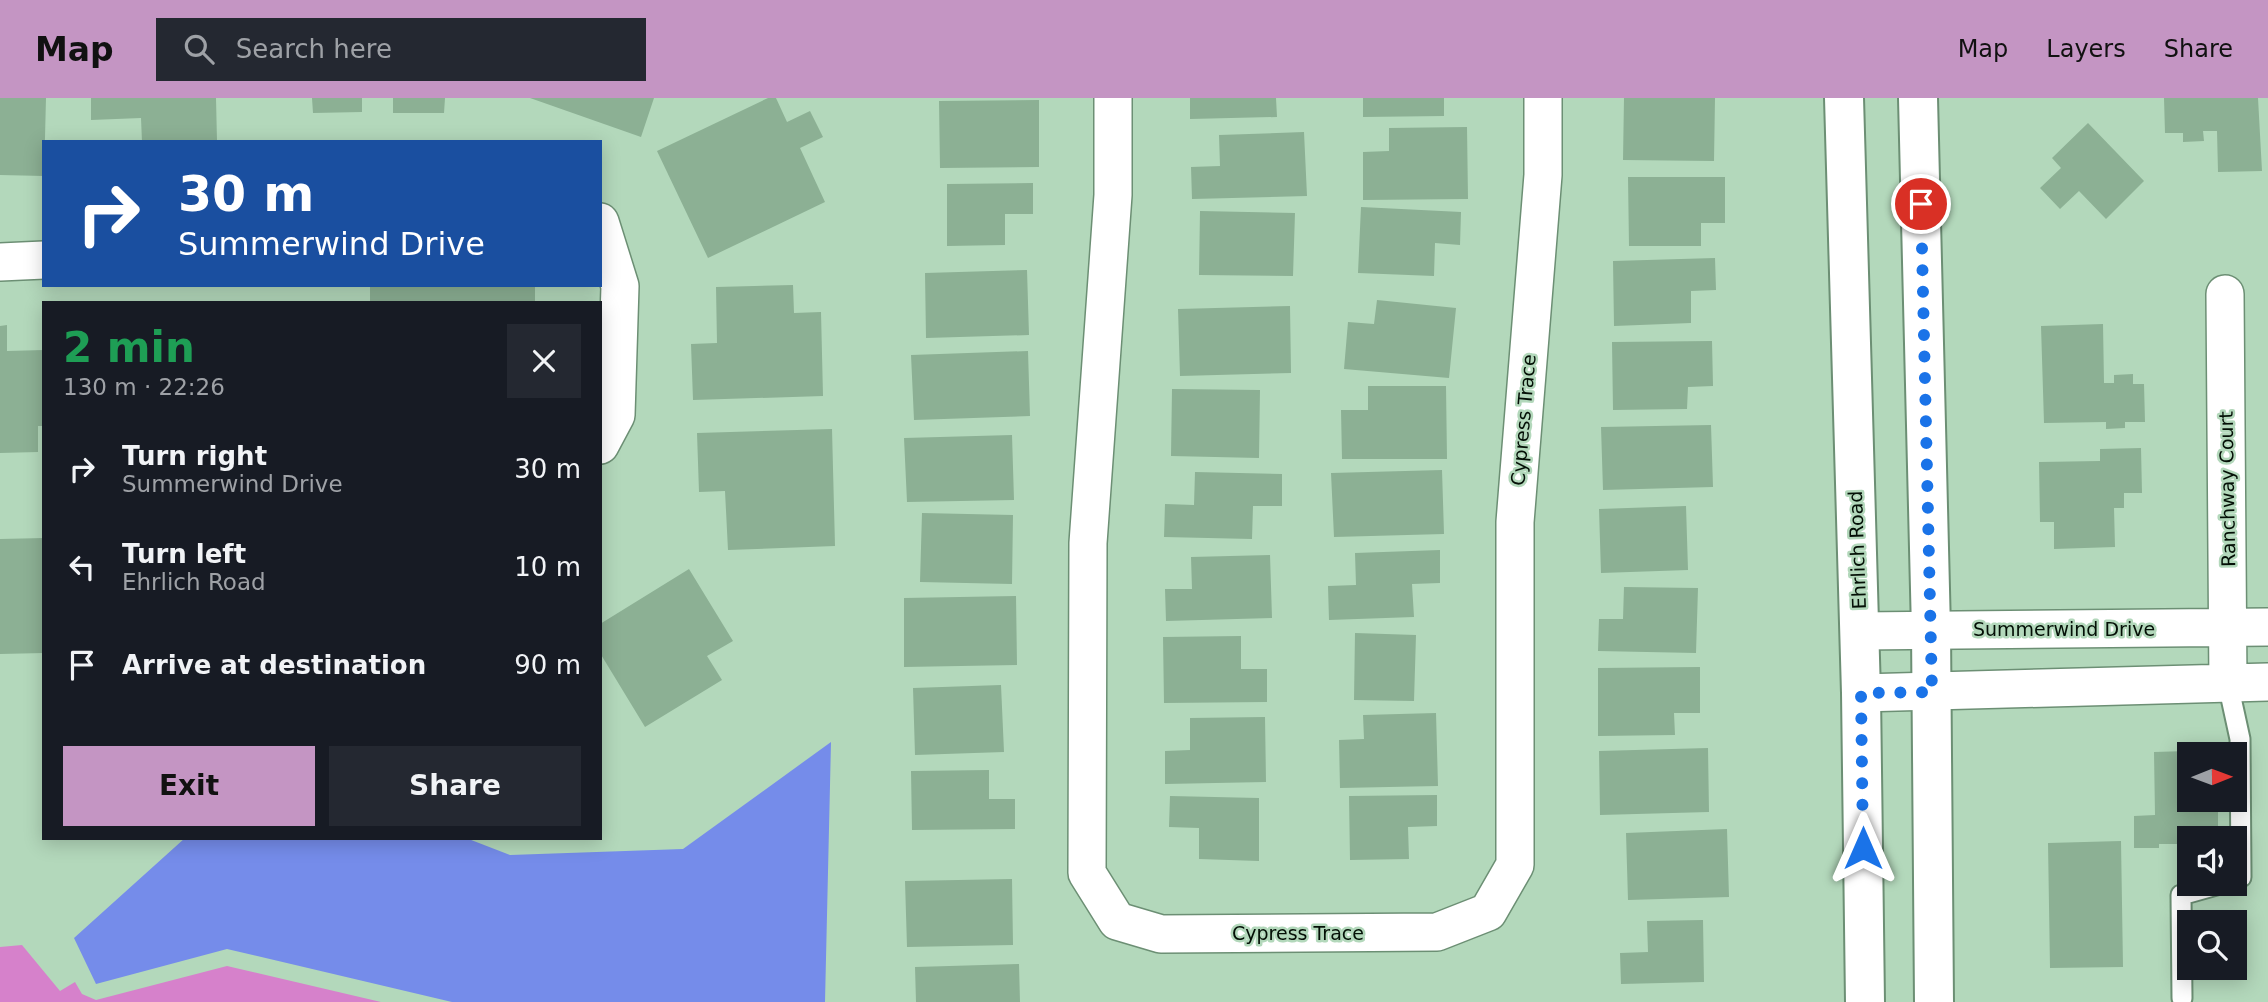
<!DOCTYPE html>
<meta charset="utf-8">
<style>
body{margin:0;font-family:"DejaVu Sans",sans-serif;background:#242831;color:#f1f3f6;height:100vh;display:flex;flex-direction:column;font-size:26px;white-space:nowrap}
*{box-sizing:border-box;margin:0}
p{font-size:23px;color:#9ea1a6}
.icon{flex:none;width:38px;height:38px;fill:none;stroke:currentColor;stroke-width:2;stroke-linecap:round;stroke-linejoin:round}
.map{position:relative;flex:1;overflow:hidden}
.sheet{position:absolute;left:42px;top:203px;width:560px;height:539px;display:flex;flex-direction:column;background:#171b24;border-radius:0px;box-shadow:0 4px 18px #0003}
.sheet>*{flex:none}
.top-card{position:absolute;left:42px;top:42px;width:560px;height:147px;border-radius:0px;box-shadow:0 4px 18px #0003;background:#1a4fa0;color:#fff;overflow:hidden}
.needle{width:46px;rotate:89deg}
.buttons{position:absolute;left:2177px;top:644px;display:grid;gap:14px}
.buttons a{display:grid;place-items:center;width:70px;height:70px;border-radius:0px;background:#171b24;box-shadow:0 4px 18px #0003;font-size:35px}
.pin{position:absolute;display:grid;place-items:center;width:60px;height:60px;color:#fff;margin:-30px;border:4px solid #fff;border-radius:50%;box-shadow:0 2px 7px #0007}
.me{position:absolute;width:77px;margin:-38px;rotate:0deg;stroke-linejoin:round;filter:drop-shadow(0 0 5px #0008)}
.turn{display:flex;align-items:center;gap:24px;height:147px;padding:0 21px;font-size:32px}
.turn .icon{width:91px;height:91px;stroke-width:2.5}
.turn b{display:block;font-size:49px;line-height:60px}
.round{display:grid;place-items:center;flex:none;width:74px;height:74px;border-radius:0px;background:#242831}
.overview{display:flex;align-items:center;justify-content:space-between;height:119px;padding:0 21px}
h1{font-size:42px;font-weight:700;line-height:52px;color:#1e9e55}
.primary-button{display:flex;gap:14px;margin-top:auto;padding:14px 21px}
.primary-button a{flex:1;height:80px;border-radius:0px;background:#c495c3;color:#111;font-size:28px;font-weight:700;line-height:80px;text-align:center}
.primary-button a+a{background:#242831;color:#f1f3f6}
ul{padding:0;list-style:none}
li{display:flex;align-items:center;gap:21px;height:98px;padding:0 21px}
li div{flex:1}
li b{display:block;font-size:26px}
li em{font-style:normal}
header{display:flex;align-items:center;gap:42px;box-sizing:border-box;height:98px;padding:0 35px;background:#c495c3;color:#111}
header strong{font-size:33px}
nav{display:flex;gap:38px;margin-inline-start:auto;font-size:24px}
.search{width:490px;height:63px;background:#242831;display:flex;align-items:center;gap:18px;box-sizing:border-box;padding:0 24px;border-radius:0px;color:#9ea1a6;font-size:26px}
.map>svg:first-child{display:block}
.green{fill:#d681cb}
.water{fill:#758cea}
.building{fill:#8cb094}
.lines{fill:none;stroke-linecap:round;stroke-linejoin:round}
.lane-casing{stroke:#6c8f74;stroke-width:23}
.street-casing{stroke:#6c8f74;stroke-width:40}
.secondary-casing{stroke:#6c8f74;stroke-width:42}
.lane{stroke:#fff;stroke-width:19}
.street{stroke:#fff;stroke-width:37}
.secondary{stroke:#fff;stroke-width:38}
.route{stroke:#1a73e8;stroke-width:12;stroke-dasharray:0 21.6}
.labels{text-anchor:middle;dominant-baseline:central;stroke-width:5;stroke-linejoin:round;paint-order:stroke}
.street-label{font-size:19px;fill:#040f06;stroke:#b3d8bb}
</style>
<header>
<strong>Map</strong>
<div class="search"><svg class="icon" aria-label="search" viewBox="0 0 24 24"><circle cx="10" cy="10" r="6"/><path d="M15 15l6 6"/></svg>Search here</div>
<nav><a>Map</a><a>Layers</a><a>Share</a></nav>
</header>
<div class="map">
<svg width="2268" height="904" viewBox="0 0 2268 904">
<rect width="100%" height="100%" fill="#b3d8bb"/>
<path class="green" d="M22 847 60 893 75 884 82 896 96 902 227 868 381 904H0V849Z"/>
<path class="water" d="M831 644 825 904H452L227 851 96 886 74 840 185 740H466L510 757 683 751Z"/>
<path class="building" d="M0 0H46L44 78 0 77Z
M91 0H216L217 43 142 44 141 20 91 22Z
M312 0H362V14L313 15Z
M393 0H445L444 15H393Z
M530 0H654L641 39Z
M768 0H776L787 24 810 13 823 39 800 50 825 104 708 160 657 53Z
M1190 0H1276L1277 19 1190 21Z
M1363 0H1444V18L1363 19Z
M1624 0H1715L1714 63 1623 62Z
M2164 0H2258L2262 73 2218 74 2217 33H2203L2204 43 2183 44V35H2165Z
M1039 2V69L940 70 939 3Z
M2088 25 2144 83 2106 121 2079 93 2060 111 2040 90 2061 70 2052 60Z
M1467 29 1468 101 1363 102V54L1389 53V30Z
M1304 34 1307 98 1192 101 1191 69 1220 68 1219 37Z
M1628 79H1725V125H1701V148H1629Z
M1033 85V116H1005V147L947 148V86Z
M1361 109 1461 114 1460 147 1435 145 1434 178 1358 175Z
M1200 113 1295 115 1293 178 1199 177Z
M1715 160 1716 192 1691 193V225L1614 228 1613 163Z
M1027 172 1029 237 926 240 925 175Z
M370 187H535V205H370Z
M793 187 794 215 821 214 823 298 693 302 691 246 717 245 716 189Z
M1377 202 1456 210 1449 280 1344 271 1348 224 1374 226Z
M1290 208 1291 275 1180 278 1178 211Z
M2103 226 2104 285H2114V277L2133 276V286H2144L2145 324H2125V330L2106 331V324L2044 325 2041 228Z
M7 227V253L44 252V328H38V354L0 355V228Z
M1712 243 1713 288 1688 289 1687 311 1613 312 1612 244Z
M1028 253 1030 318 914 322 911 257Z
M1368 288H1446L1447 361H1342L1341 312H1368Z
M1172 291 1260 292 1259 360 1171 358Z
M1711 327 1713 389 1603 392 1601 329Z
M832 331 835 448 728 452 725 393 699 394 697 335Z
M1012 337 1014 402 907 404 904 340Z
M2141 350 2142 395H2124V410H2114L2115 449 2054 451V424H2040L2039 364 2100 363V351Z
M1442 372 1444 436 1334 439 1331 375Z
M1195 374 1282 376V408H1253L1252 441 1164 439 1165 406 1194 407Z
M1686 408 1688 472 1601 475 1599 411Z
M922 415 1013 417 1012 486 920 484Z
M44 440V555L0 556V441Z
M1440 452V485L1412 486 1414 519 1329 522 1328 488 1356 487 1355 455Z
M1270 457 1272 520 1166 523 1165 491H1192L1191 459Z
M689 471 733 543 707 558 722 582 645 629 600 555V526Z
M1624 489 1698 490 1696 555 1598 553 1599 521H1623Z
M1016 498 1017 567 904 569V500Z
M1355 535 1416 537 1414 603 1354 602Z
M1241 538V571H1267V604L1164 605 1163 539Z
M1700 569V615H1674L1675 637 1598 638V570Z
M1001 587 1004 654 915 657 913 590Z
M1436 615 1438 688 1340 690 1339 642 1364 641 1363 617Z
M1265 619 1266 684 1165 686V653L1190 652V620Z
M1708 650 1709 714 1600 717 1599 653Z
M2221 652V656H2189V702H2222V708H2218V740H2189V746H2159V750H2134V718L2155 717 2154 654Z
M989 672V701H1015V731L912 732 911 673Z
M1437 697V728L1408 729 1409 761 1350 762 1349 698Z
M1170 698 1259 700V763L1199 761V730L1169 729Z
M1727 731 1729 799 1628 802 1626 735Z
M2121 743 2123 869 2050 870 2048 745Z
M1012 781 1013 847 907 849 905 783Z
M1703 822 1704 884 1621 886 1620 855 1648 854 1647 823Z
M1019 866 1020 904H916L915 869Z"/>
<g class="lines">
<defs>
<path id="lane" d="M2228 586 2240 641 2241 779 2235 781
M2182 900 2181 797 2220 786"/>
<path id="street" d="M1113 0V97L1088 445 1087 775 1117 823 1161 836 1437 834 1488 814 1515 767V424L1543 77V0
M600 124 620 188 616 317 600 347
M0 164 44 162
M2225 196 2228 586
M1860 533 2268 529
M1861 595 2268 584"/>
<path id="secondary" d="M1844 0 1861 595 1865 904
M1918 0 1931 532 1934 904"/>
</defs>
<use href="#lane" class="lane-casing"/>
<use href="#street" class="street-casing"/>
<use href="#secondary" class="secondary-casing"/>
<use href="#lane" class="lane"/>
<use href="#street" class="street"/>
<use href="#secondary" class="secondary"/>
</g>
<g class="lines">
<path class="route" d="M1863 750 1861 595 1932 594 1921 106"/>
</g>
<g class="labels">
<g class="street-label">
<text transform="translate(1523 322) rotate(-85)">Cypress Trace</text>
<text transform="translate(2227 391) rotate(-91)">Ranchway Court</text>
<text transform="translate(1857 452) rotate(-92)">Ehrlich Road</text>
<text x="2064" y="531">Summerwind Drive</text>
<text x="1298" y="835">Cypress Trace</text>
</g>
</g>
</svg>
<div class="buttons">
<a><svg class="needle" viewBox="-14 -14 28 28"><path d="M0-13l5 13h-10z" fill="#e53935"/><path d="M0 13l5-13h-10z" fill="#9ea1a6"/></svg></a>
<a><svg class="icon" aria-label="sound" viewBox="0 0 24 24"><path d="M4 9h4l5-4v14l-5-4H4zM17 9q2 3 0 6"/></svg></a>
<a><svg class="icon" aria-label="search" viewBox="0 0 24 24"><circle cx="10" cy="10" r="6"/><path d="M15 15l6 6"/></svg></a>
</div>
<div class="pin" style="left:1921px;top:106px;background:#d93025"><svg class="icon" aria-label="arrive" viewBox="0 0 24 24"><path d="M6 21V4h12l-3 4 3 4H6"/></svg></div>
<svg class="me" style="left:1863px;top:750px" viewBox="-20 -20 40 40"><path d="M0-17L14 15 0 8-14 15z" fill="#1a73e8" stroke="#fff" stroke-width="4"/></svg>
<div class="top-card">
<div class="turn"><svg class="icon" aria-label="right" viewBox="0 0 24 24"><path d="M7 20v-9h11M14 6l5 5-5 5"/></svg><div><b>30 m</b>Summerwind Drive</div></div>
</div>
<section class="sheet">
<div class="overview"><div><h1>2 min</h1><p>130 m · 22:26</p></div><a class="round"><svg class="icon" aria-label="close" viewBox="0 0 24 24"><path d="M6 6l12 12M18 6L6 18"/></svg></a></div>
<ul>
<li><svg class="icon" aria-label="right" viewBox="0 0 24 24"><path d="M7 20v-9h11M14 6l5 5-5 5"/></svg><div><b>Turn right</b><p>Summerwind Drive</p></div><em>30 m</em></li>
<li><svg class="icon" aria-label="left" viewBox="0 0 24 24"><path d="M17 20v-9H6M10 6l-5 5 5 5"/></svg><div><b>Turn left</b><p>Ehrlich Road</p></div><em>10 m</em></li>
<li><svg class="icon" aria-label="arrive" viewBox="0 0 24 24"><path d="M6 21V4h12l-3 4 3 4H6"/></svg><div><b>Arrive at destination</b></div><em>90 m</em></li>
</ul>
<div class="primary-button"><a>Exit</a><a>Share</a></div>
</section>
</div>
